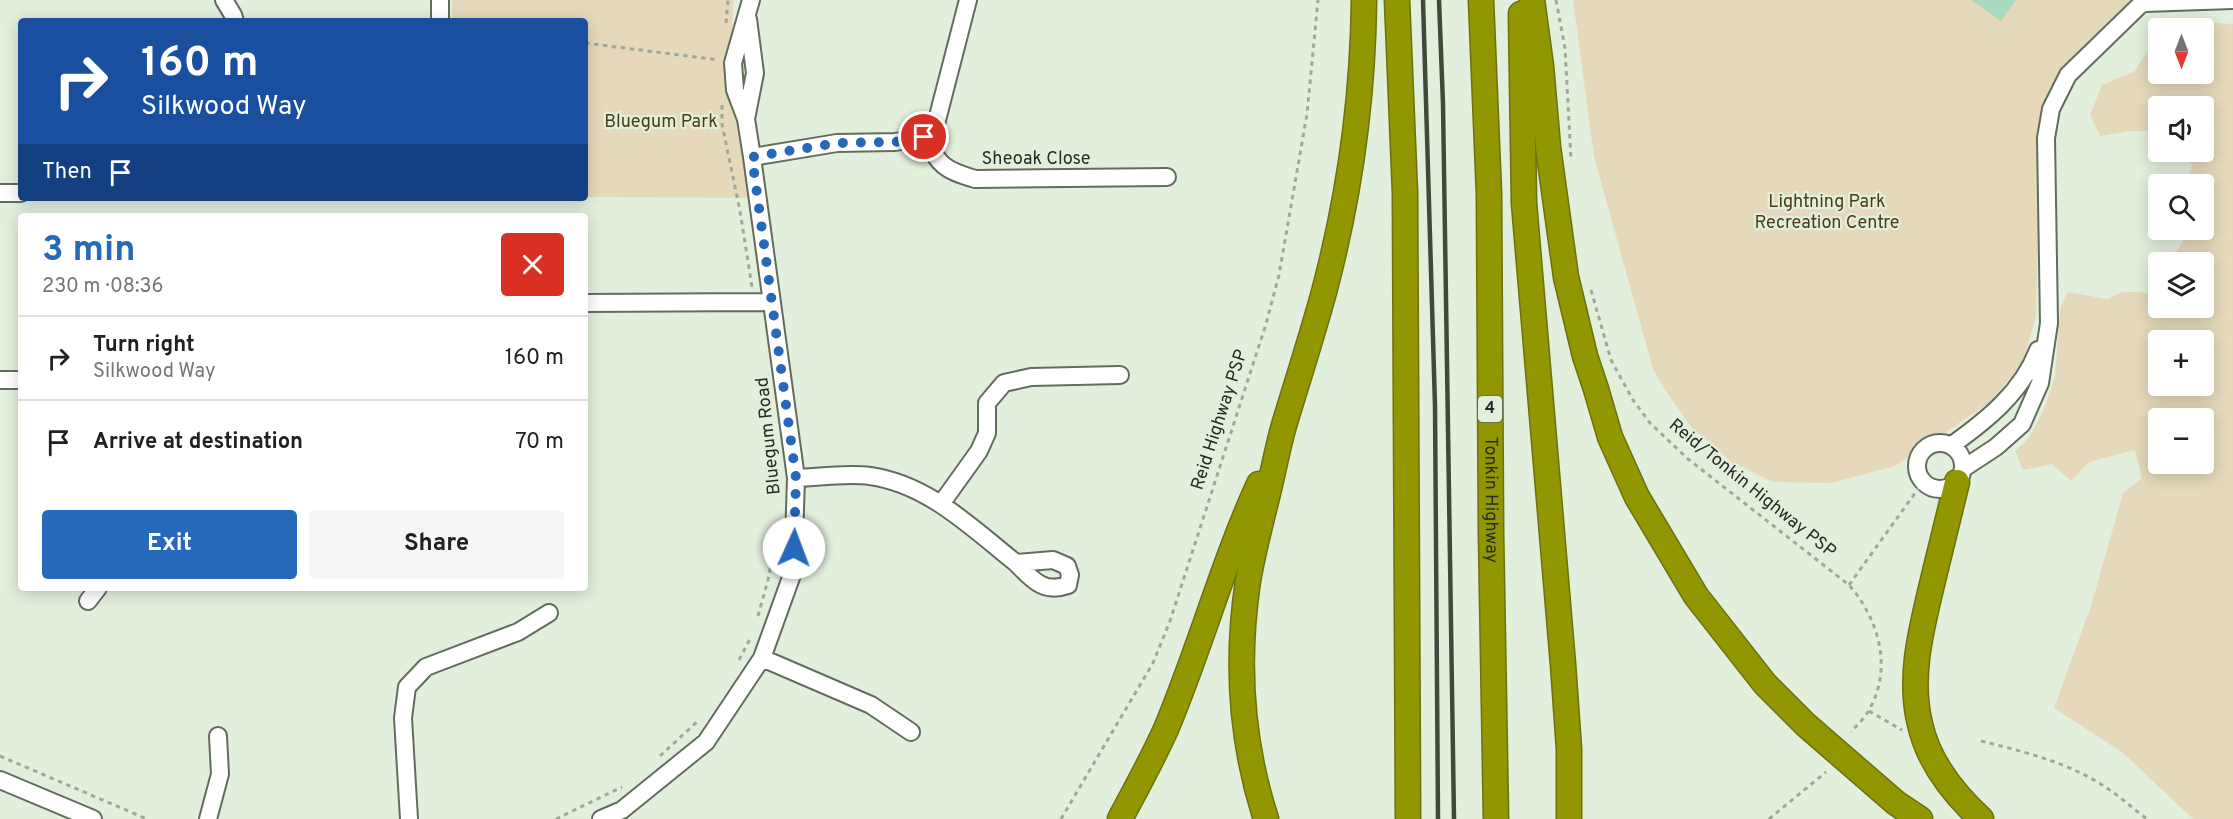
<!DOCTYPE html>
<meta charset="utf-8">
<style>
body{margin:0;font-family:Overpass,sans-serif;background:#f6f6f6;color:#202124;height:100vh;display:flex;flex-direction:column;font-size:22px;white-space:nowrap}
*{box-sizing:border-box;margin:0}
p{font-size:20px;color:#757577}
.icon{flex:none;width:33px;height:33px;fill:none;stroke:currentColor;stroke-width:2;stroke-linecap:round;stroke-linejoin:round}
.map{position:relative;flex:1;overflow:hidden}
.side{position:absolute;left:18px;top:213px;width:570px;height:378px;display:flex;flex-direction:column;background:#fff;border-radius:6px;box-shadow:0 3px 15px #0003}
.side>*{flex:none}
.hud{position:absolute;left:18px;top:18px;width:570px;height:183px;border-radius:6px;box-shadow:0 3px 15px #0003;background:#1a4fa0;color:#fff;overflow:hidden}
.needle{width:39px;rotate:180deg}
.controls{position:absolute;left:2148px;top:18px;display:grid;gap:12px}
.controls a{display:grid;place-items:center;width:66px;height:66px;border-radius:6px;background:#fff;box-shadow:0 3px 15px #0003;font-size:30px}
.pin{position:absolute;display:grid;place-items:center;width:51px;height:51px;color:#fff;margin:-26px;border:3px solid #fff;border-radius:50%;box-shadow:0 2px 6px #0007}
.me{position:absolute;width:66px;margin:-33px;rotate:2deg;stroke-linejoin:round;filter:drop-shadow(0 0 4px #0008)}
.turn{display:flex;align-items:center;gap:21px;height:126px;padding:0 24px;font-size:27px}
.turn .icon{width:78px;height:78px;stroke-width:2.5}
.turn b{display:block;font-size:42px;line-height:51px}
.then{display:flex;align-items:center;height:57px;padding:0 24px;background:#0003;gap:12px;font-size:22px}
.round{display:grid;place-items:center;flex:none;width:63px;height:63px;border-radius:6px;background:#f6f6f6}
.overview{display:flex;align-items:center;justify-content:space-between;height:102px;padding:0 24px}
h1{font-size:36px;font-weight:700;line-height:45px;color:#2669ba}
.action{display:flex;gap:12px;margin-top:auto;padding:12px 24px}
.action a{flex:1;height:69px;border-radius:6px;background:#2669ba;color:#fff;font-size:24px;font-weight:700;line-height:69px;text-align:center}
.action a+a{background:#f6f6f6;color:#202124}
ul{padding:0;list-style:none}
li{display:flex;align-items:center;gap:18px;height:84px;padding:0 24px;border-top:2px solid #e0e0e0}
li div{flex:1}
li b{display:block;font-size:22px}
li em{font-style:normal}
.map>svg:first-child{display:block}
.green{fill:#e6d9bb;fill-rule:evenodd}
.building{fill:#a9dcbf}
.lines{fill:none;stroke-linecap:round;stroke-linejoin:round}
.minor-casing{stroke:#626d5d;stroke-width:20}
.highway-casing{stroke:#6d710d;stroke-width:27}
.path{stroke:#9fa89a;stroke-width:3;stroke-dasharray:4.5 4.5;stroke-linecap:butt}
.minor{stroke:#fff;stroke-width:16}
.highway{stroke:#929600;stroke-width:24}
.rail{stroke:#42473e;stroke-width:4.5}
.route{stroke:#2669ba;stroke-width:10;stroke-dasharray:0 18}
.labels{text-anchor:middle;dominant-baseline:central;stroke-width:4.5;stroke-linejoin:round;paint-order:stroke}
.shield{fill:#e3efdd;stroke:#60665c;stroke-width:1.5}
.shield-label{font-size:16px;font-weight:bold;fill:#282c25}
.park-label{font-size:18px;fill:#4b3c17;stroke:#e3efdd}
.street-label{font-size:18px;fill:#282c25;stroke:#e3efdd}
</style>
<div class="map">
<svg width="2233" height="819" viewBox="0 0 2233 819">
<rect width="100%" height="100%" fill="#e3efdd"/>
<path class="green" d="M452 0H734L728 81 734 101 749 198 585 197V21H452Z
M1573 0H2137L2055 84 2040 144 2036 317 2023 361 1992 401 1895 466 1831 483 1773 482 1731 462 1691 427 1664 388 1653 369 1594 157Z
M2189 21 2233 24V819H2193L2123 753 2054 708 2091 606 2123 493 2142 478 2135 450 2089 462 2071 481 2052 464 2023 470 2015 451 2028 439 2044 409 2055 376 2060 309 2068 292 2107 299 2122 292H2140L2158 296V308H2204V262H2171V260L2190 230H2204V184H2184L2193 165 2179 155 2178 152H2204V106H2158V131H2131L2100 136 2090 115 2102 85 2135 71 2154 40 2158 37V74H2204V28H2175ZM2158 340H2204V386H2158ZM2158 418H2204V464H2158Z"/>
<path class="building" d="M1971 0H2016L2001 21Z"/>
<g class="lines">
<defs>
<path id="minor" d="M224 0 233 15 235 21
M440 21V0
M746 119 755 73 748 19
M924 137C940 166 944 170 975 179L1167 177
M752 157 837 143 895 142 924 137 936 124 968 0
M0 193H21
M585 303 771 302
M0 380H21
M1917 466a23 23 0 1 1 46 0a23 23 0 1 1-46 0Z
M1952 445C1987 420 2022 392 2038 350
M1964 468 1996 447 2022 424 2040 383 2049 323 2046 138 2051 109 2068 75 2140 5 2145 3 2233 0
M796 478C819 477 848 473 870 476 928 484 972 528 1016 563L1053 560 1067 566 1070 575 1068 585C1043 594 1032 579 1016 563
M941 504 979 451 987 433V403L1004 383 1031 377 1120 375
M88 601 98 588
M762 658 871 705 911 732
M0 780 93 819
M208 819 220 774 218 736
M409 819 403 718 407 687 426 667 518 632 549 613
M601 819 622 810 706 742 762 658 793 572 796 478 752 157 746 119 735 90 733 63 751 0"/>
<g id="highway">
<path d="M1397 0 1405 193 1408 819"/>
<path id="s1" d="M1481 0 1489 194 1491 533 1496 819"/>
<path d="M1532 0 1541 66 1548 147 1566 277 1585 356 1596 389 1610 437 1637 497 1696 596 1765 684 1806 725 1896 803 1920 819"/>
<path d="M1521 14 1524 203 1563 664 1569 749V819"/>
<path d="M1957 482C1949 515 1941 547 1933 580 1922 627 1908 676 1920 724 1928 761 1954 794 1981 819"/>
<path d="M1120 819C1136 789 1152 760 1166 729 1200 648 1223 563 1259 484"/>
<path d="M1266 819C1241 742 1236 661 1248 581 1253 551 1261 522 1268 493 1274 469 1278 445 1285 422 1298 379 1312 336 1324 292 1349 198 1363 97 1364 0"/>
</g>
</defs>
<use href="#minor" class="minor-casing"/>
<use href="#highway" class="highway-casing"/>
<path class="path" d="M1556 0 1565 48 1571 159
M726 23 728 0
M585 43 719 60
M722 105V124L740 211 752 287
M1591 290 1611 360 1633 400 1650 423 1688 459 1849 585C1879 619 1893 669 1869 710 1865 718 1857 725 1851 732
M1849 585 1923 482
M758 616 769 576 777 523
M739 660 750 639
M1869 711 1902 730
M1981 741C2021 751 2063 761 2099 783 2116 793 2131 807 2147 819
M0 756 147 819
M660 756 699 720
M556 819 622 787
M1061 819 1153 663 1170 621 1266 324 1279 275 1307 114 1318 0
M1769 819 1826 772"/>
<use href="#minor" class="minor"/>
<use href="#highway" class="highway"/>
<path class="rail" d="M1423 0 1435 406 1438 819
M1439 0 1443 104 1454 819"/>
</g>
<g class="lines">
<path class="route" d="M794 548 796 478 752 157 837 143 895 142 924 137"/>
</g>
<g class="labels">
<rect class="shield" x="1478" y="396" width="24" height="26" rx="4.5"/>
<g class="shield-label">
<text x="1490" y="409">4</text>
</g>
<g class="park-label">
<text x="661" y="122">Bluegum Park</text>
<text x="1827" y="202">Lightning Park<tspan x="1827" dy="21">Recreation Centre</tspan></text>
</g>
<g class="street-label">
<text x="1036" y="159">Sheoak Close</text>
<text transform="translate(1220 420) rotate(-72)">Reid Highway PSP</text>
<text transform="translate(769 436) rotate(-96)">Bluegum Road</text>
<text transform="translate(1752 489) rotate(39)">Reid/Tonkin Highway PSP</text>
<text stroke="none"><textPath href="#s1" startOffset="500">Tonkin Highway</textPath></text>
</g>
</g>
</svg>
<div class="controls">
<a><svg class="needle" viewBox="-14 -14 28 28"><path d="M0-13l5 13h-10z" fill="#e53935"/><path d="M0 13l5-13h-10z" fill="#757577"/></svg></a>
<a><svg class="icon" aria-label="sound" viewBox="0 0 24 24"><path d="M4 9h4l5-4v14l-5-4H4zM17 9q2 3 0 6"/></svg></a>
<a><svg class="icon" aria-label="search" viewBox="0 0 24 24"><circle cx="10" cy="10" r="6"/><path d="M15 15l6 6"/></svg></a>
<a><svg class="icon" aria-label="layers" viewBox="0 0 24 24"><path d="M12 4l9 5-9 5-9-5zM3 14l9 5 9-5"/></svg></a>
<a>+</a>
<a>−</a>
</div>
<div class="pin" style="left:924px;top:137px;background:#d93025"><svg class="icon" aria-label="arrive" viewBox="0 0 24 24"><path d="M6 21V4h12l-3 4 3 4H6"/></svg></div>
<svg class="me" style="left:794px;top:548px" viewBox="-20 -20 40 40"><circle r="19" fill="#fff"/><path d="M0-13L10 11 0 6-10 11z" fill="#2669ba"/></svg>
<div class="hud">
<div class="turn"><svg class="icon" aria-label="right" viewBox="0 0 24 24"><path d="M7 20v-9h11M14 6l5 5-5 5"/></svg><div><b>160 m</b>Silkwood Way</div></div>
<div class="then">Then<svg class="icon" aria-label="arrive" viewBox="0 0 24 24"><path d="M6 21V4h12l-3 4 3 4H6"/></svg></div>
</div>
<section class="side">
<div class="overview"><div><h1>3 min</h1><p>230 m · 08:36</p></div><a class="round" style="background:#d93025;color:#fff"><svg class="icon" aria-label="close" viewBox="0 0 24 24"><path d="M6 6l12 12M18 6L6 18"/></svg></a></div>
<ul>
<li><svg class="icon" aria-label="right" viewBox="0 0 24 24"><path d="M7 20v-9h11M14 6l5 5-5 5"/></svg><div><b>Turn right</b><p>Silkwood Way</p></div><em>160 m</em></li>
<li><svg class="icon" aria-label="arrive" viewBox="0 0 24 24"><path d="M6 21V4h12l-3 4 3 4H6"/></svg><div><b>Arrive at destination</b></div><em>70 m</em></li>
</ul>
<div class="action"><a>Exit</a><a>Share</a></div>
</section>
</div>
